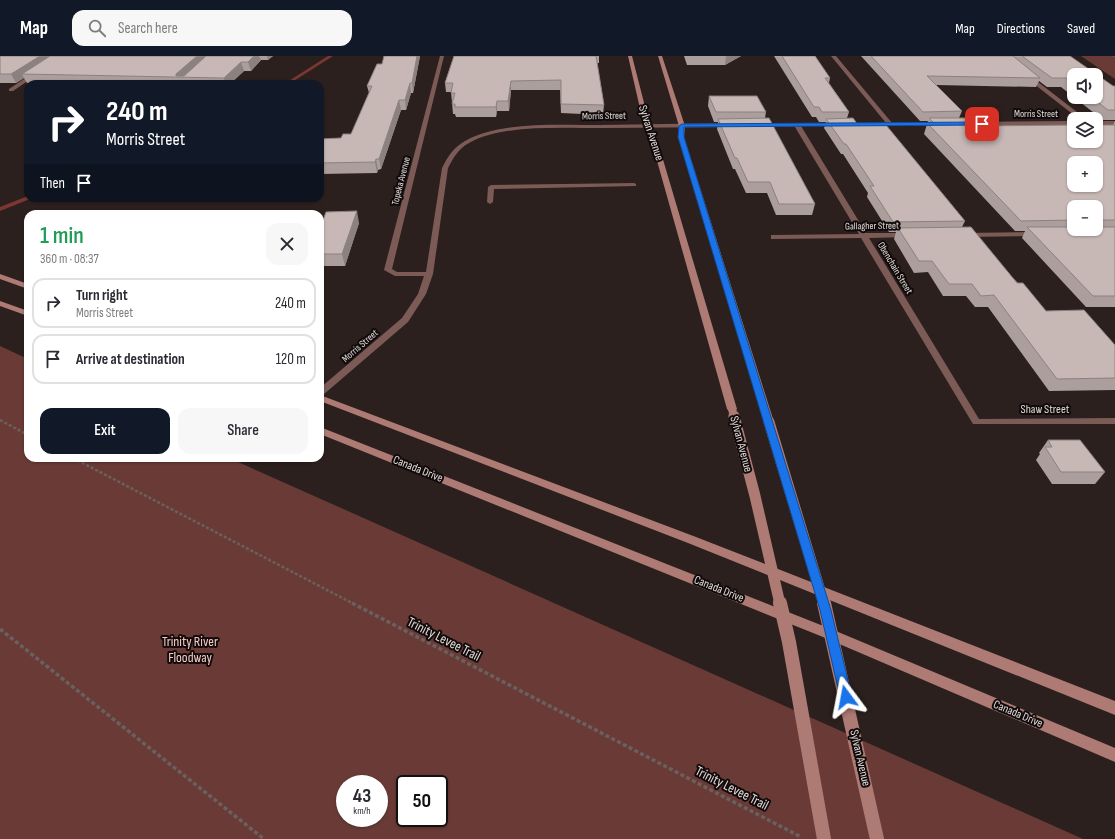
<!DOCTYPE html>
<meta charset="utf-8">
<style>
body{margin:0;font-family:"Sofia Sans Condensed",sans-serif;background:#f7f7f7;color:#2b2b33;height:100vh;display:flex;flex-direction:column;font-size:15px;white-space:nowrap}
*{box-sizing:border-box;margin:0}
p{font-size:13px;color:#7c7c81}
.icon{flex:none;width:22px;height:22px;fill:none;stroke:currentColor;stroke-width:2;stroke-linecap:round;stroke-linejoin:round}
.map{position:relative;flex:1;overflow:hidden}
.panel{position:absolute;left:24px;top:154px;width:300px;height:252px;display:flex;flex-direction:column;background:#fff;border-radius:12px;box-shadow:0 1px 3px #0004}
.panel>*{flex:none}
.hud{position:absolute;left:24px;top:24px;width:300px;height:122px;border-radius:12px;box-shadow:0 1px 3px #0004;background:#111827;color:#fff;overflow:hidden}
.tools{position:absolute;left:1067px;top:12px;display:grid;gap:8px}
.tools a{display:grid;place-items:center;width:36px;height:36px;border-radius:8px;background:#fff;box-shadow:0 1px 3px #0004;font-size:20px}
.speed{position:absolute;left:336px;top:719px;display:flex;gap:8px;font-size:20px;font-weight:700;text-align:center}
.speed>*{display:grid;place-content:center;width:52px;height:52px;border-radius:50%;background:#fff;box-shadow:0 1px 3px #0004;line-height:1}
.speed small{font-size:10px;font-weight:400}
.speed .limit{border:2px solid #111;border-radius:6px;background:#fff;color:#111}
.pin{position:absolute;display:grid;place-items:center;width:34px;height:34px;color:#fff;margin:-17px;border-radius:8px;box-shadow:0 2px 6px #0006}
.me{position:absolute;width:44px;margin:-22px;rotate:347deg;stroke-linejoin:round;filter:drop-shadow(0 0 3px #0008)}
.turn{display:flex;align-items:center;gap:14px;height:84px;padding:0 16px;font-size:18px}
.turn .icon{width:52px;height:52px;stroke-width:2.5}
.turn b{display:block;font-size:28px;line-height:34px}
.then{display:flex;align-items:center;height:38px;padding:0 16px;background:#0003;gap:8px;font-size:15px}
.round{display:grid;place-items:center;flex:none;width:42px;height:42px;border-radius:12px;background:#f7f7f7}
.overview{display:flex;align-items:center;justify-content:space-between;height:68px;padding:0 16px}
h1{font-size:24px;font-weight:600;line-height:30px;color:#1e9e55}
.action{display:flex;gap:8px;margin-top:auto;padding:8px 16px}
.action a{flex:1;height:46px;border-radius:12px;background:#111827;color:#fff;font-size:16px;font-weight:600;line-height:46px;text-align:center}
.action a+a{background:#f7f7f7;color:#2b2b33}
ul{padding:0;list-style:none}
li{display:flex;align-items:center;gap:12px;height:50px;margin:0 8px 6px;padding:0 8px;border:2px solid #e1e1e2;border-radius:12px}
li div{flex:1}
li b{display:block;font-size:15px}
li em{font-style:normal}
header{display:flex;align-items:center;gap:24px;box-sizing:border-box;height:56px;padding:0 20px;background:#111827;color:#fff}
header strong{font-size:19px}
nav{display:flex;gap:22px;margin-inline-start:auto;font-size:14px}
.search{width:280px;height:36px;background:#f7f7f7;display:flex;align-items:center;gap:10px;box-sizing:border-box;padding:0 14px;border-radius:12px;color:#7c7c81;font-size:15px}
.map>svg:first-child{display:block}
.green{fill:#6a3b36;fill-rule:evenodd}
.lines{fill:none;stroke-linecap:round;stroke-linejoin:round}
.stream{fill:#7c3732;fill-rule:evenodd}
.path-far2{stroke:#6a615f;stroke-width:1.5;stroke-dasharray:1.5 1;stroke-linecap:butt}
.path-far1{stroke:#6a615f;stroke-width:2.5;stroke-dasharray:3 2;stroke-linecap:butt}
.path{stroke:#6a615f;stroke-width:3.5;stroke-dasharray:4 2.5;stroke-linecap:butt}
.lane{fill:#7c5b57;fill-rule:evenodd}
.street{fill:#7c5b57;fill-rule:evenodd}
.secondary{fill:#ae7a74;fill-rule:evenodd}
.secondary-bridge-far2{stroke:#ae7a74;stroke-width:8}
.secondary-bridge-far1{stroke:#ae7a74;stroke-width:11}
.secondary-bridge{stroke:#ae7a74;stroke-width:14}
.wall{fill:#ab9e9d;fill-rule:evenodd}
.shaded-wall{fill:#8b817f}
.building{fill:#c7b8b6;stroke:#8b817f;fill-rule:evenodd}
.route{fill:#1a73e8;stroke:#114b97}
.labels{text-anchor:middle;dominant-baseline:central;stroke-width:4;stroke-linejoin:round;paint-order:stroke}
.far-street-label{font-size:10px;fill:#e1d9d8;stroke:#100b0a}
.street-label{font-size:12px;fill:#e1d9d8;stroke:#100b0a}
.near-street-label{font-size:14px;fill:#e1d9d8;stroke:#100b0a}
.near-park-label{font-size:14px;fill:#f7cbc5;stroke:#100b0a}
</style>
<header>
<strong>Map</strong>
<div class="search"><svg class="icon" aria-label="search" viewBox="0 0 24 24"><circle cx="10" cy="10" r="6"/><path d="M15 15l6 6"/></svg>Search here</div>
<nav><a>Map</a><a>Directions</a><a>Saved</a></nav>
</header>
<div class="map">
<svg width="1115" height="783" viewBox="0 0 1115 783">
<rect width="100%" height="100%" fill="#2b201e"/>
<path class="green" d="M1081 0H1115V23Z
M0 290 28 303V402H229L1083 783H0ZM345 728H379V762H345ZM405 728H439V762H405Z"/>
<g class="lines">
<path class="stream" d="M328 0H333L289 28H284Z
M28 140V142H31L30 143 0 155V151Z"/>
<path class="path-far2" d="M1113 0 1115 1"/>
<path class="path-far1" d="M0 364 28 379
M73 402 354 548"/>
<path class="path" d="M352 547 801 781
M0 573 264 783"/>
<path class="lane" d="M634 127 636 128V130L494 133 493 146 490 148 487 146 488 131 491 129Z"/>
<path class="street" d="M440 0H444L392 213 397 216H426L442 112C448 100 453 92 465 85 499 65 561 69 600 69 644 68 687 68 731 67L734 69 731 71C688 71 644 72 601 72 563 72 502 68 469 87 458 93 454 101 448 112L433 218 426 238 408 266 323 339 320 340V332L402 262 418 238 424 220H395L384 214Z
M831 0H836L892 67 941 66 944 68 941 70H801L866 177H908L912 179 908 181 869 182 979 363 1115 362V368H973L861 182 771 183V179H774L859 178 795 71H759L756 69 759 67H886Z
M36 15 39 17 38 18 13 35H9V33Z
M1025 19H1029L1086 63H1079L1025 21Z
M1074 65V69L961 70 958 68 961 66Z
M1096 65H1115V69H1096Z
M1036 176 1040 178 1039 180 964 181 960 179 964 177Z"/>
<path class="secondary" d="M628 0H632L650 70 656 80 737 353 735 355H729L727 353 650 80 644 70Z
M658 0H662L685 70 684 81 774 366 772 368H766L764 366 678 81 679 70Z
M0 218 28 228V233L0 223Z
M0 245 28 255V260L0 250Z
M320 339 696 481 1115 645V659L688 487 320 345Z
M320 371 831 573 1115 692V706L823 581 320 378Z"/>
<path class="secondary-bridge-far2" d="M732 353 734 361"/>
<path class="secondary-bridge-far1" d="M734 360 755 440 780 548
M769 366 824 548"/>
<path class="secondary-bridge" d="M780 547 789 586 824 783
M824 547 877 783"/>
</g>
<path class="wall" d="M0 0H273L268 4H261L251 15H244L230 28 27 27 24 22 16 27H0Z
M420 0 413 37H411L406 54H401L381 113 378 114 377 117 320 118V83L341 82 351 78 369 37 367 30 382 8Z
M454 0H599V7H597L604 49 603 59 561 57 560 34H511L509 55H497L496 61H456L455 58H453L451 36H446L445 27Z
M684 0H741L725 9H687Z
M774 0H815L830 22 829 27 849 56 847 62 858 69 965 165 962 171 1046 255 1115 289V334L1049 335 988 251H975L966 240H943L928 216 914 217 894 183 896 176H889L867 141 868 137 843 98H841L824 72 826 66H819L816 61H812Z
M861 0H1070L1113 30H1115V64H1103L1061 31H1047L1039 25 1036 31 936 29 962 55 959 62 976 70 1113 69 1115 65V251H1086L1022 182 1025 175H1015L924 78 928 65H920ZM1074 19 1096 41H1074ZM1074 151H1096V173H1074Z
M709 40 766 56 765 62 815 148 812 159H776L767 137H746L735 113H733L717 73 718 66H714L708 50Z
M359 167 345 210H320V172Z
M1048 384 1105 416 1095 428H1052L1036 404 1040 398 1039 397Z"/>
<path class="shaded-wall" d="M40 0H58L22 18 24 22 16 27 11 18Z
M197 0H210L185 21 176 20V18Z
M254 0H259L261 4 251 15 248 6Z
M267 0H273L268 4Z
M417 0H420L413 37 412 27Z
M726 0H741L725 9Z
M241 6 244 15 230 28H225L224 22Z
M511 25V34L509 55 508 45Z
M410 27 411 37 406 54 405 44Z
M399 44 401 54 381 113 379 103Z
M497 45V55L496 61V51Z
M376 103 378 114 377 117 375 106Z
M357 155 359 167 345 210 342 198Z"/>
<path class="building" d="M0 0H40L11 18H0Z
M50 0H197L176 18V20H184L206 0H254L248 6H241L224 22 22 18Z
M384 0H417L412 27H410L405 44H399L379 103H376L375 106 320 107V83L341 82 343 78H351L372 30H367L377 8H382Z
M454 0H596L604 49 561 48V24L511 25 508 45H497L496 51H455V48H452L455 37H451L453 27H445Z
M782 0H815L830 22H825L849 56H822L819 51H814Z
M871 0H1013L1040 22 927 20 962 55 923 56Z
M1022 0H1070L1113 30H1115V54H1108L1091 41H1096V19H1074V29L1066 22H1052Z
M709 40H757L766 56H716Z
M769 62 815 148H779L770 126H748L737 102H735L718 63Z
M853 62 858 69H886L965 165 893 166 870 130H874L846 88H844L826 63Z
M929 62H968L976 70 1074 69V85H1096V69H1115V164H1096V151H1074V164L1021 165 928 68H935ZM1074 107H1096V129H1074Z
M357 155 342 198H320V172L326 156Z
M971 171 1017 227H1023L1046 255 1084 254 1115 289V322L1057 323 994 239 981 240 972 228H949L932 205H919L898 172Z
M1027 171H1074V173H1096V171H1115V240H1093Z
M1048 384H1080L1105 416H1061L1045 391H1052Z"/>
<path class="route" d="M982 66 985 68 984 69 684 71V81L831 554 852 641 850 645 846 647 842 645 840 641 820 554 678 81 679 70 682 68Z"/>
<g class="labels">
<g class="far-street-label">
<text x="1036" y="58">Morris Street</text>
<text transform="translate(604 60) rotate(-1)">Morris Street</text>
<text transform="translate(401 125) rotate(-76)">Topeka Avenue</text>
<text transform="translate(872 170) rotate(-1)">Gallagher Street</text>
<text transform="translate(895 212) rotate(59)">Obenchain Street</text>
<text transform="translate(360 290) rotate(-41)">Morris Street</text>
</g>
<g class="street-label">
<text transform="translate(651 77) rotate(72)">Sylvan Avenue</text>
<text x="1045" y="353">Shaw Street</text>
<text transform="translate(741 388) rotate(75)">Sylvan Avenue</text>
<text transform="translate(418 413) rotate(22)">Canada Drive</text>
<text transform="translate(719 533) rotate(22)">Canada Drive</text>
<text transform="translate(1018 658) rotate(23)">Canada Drive</text>
<text transform="translate(860 702) rotate(77)">Sylvan Avenue</text>
</g>
<g class="near-street-label">
<text transform="translate(444 583) rotate(27)">Trinity Levee Trail</text>
<text transform="translate(732 732) rotate(27)">Trinity Levee Trail</text>
</g>
<g class="near-park-label">
<text x="190" y="585">Trinity River<tspan x="190" dy="16">Floodway</tspan></text>
</g>
</g>
</svg>
<div class="tools">
<a><svg class="icon" aria-label="sound" viewBox="0 0 24 24"><path d="M4 9h4l5-4v14l-5-4H4zM17 9q2 3 0 6"/></svg></a>
<a><svg class="icon" aria-label="layers" viewBox="0 0 24 24"><path d="M12 4l9 5-9 5-9-5zM3 14l9 5 9-5"/></svg></a>
<a>+</a>
<a>−</a>
</div>
<div class="speed"><div>43<small>km/h</small></div><div class="limit">50</div></div>
<div class="pin" style="left:982px;top:68px;background:#d93025"><svg class="icon" aria-label="arrive" viewBox="0 0 24 24"><path d="M6 21V4h12l-3 4 3 4H6"/></svg></div>
<svg class="me" style="left:846px;top:641px" viewBox="-20 -20 40 40"><path d="M0-17L14 15 0 8-14 15z" fill="#1a73e8" stroke="#fff" stroke-width="4"/></svg>
<div class="hud">
<div class="turn"><svg class="icon" aria-label="right" viewBox="0 0 24 24"><path d="M7 20v-9h11M14 6l5 5-5 5"/></svg><div><b>240 m</b>Morris Street</div></div>
<div class="then">Then<svg class="icon" aria-label="arrive" viewBox="0 0 24 24"><path d="M6 21V4h12l-3 4 3 4H6"/></svg></div>
</div>
<section class="panel">
<div class="overview"><div><h1>1 min</h1><p>360 m · 08:37</p></div><a class="round"><svg class="icon" aria-label="close" viewBox="0 0 24 24"><path d="M6 6l12 12M18 6L6 18"/></svg></a></div>
<ul>
<li><svg class="icon" aria-label="right" viewBox="0 0 24 24"><path d="M7 20v-9h11M14 6l5 5-5 5"/></svg><div><b>Turn right</b><p>Morris Street</p></div><em>240 m</em></li>
<li><svg class="icon" aria-label="arrive" viewBox="0 0 24 24"><path d="M6 21V4h12l-3 4 3 4H6"/></svg><div><b>Arrive at destination</b></div><em>120 m</em></li>
</ul>
<div class="action"><a>Exit</a><a>Share</a></div>
</section>
</div>
